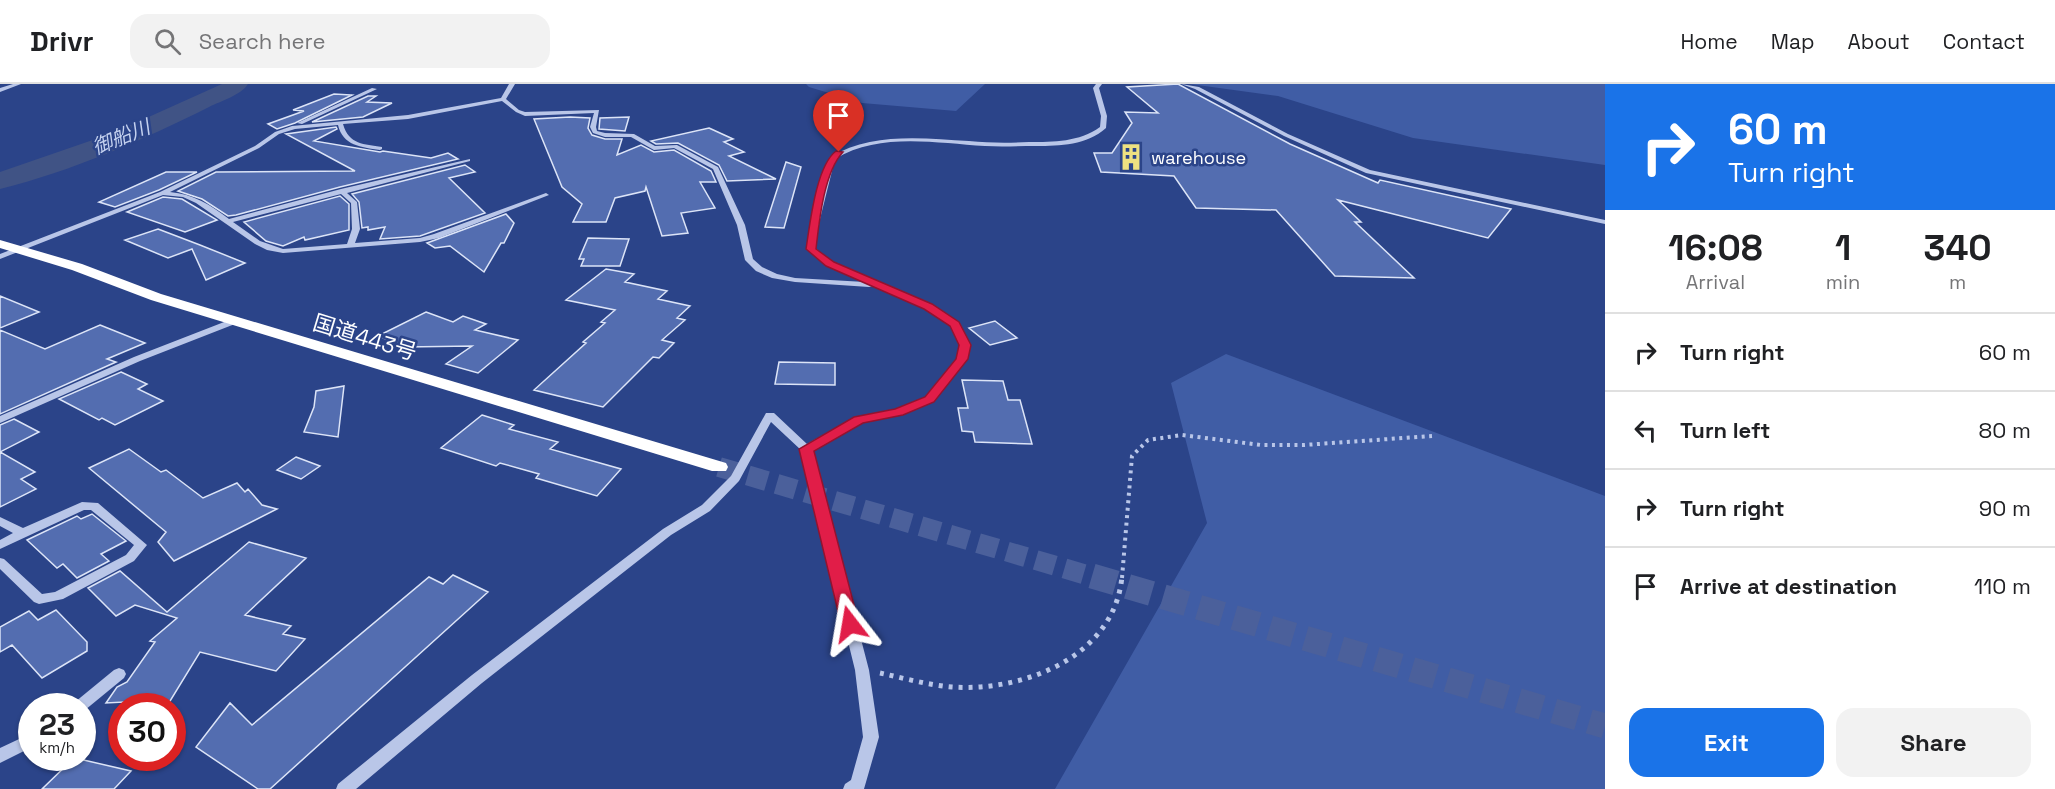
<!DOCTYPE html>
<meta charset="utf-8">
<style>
body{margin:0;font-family:"Space Grotesk","Noto Sans JP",sans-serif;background:#f2f2f2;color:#202124;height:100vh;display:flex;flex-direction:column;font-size:22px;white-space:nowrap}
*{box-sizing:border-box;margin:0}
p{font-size:20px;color:#757577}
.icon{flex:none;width:33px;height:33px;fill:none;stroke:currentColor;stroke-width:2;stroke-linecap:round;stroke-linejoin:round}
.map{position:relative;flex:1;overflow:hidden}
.details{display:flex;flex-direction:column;background:#fff;width:450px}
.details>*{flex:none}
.banner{background:#1a73e8;color:#fff;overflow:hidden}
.speed{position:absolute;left:18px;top:609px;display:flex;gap:12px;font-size:30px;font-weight:700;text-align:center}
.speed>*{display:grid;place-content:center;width:78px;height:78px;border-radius:50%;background:#fff;box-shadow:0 2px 4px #0004;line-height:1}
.speed small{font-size:15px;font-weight:400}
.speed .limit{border:9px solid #d22;background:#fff;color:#111}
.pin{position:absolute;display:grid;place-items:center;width:51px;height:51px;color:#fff;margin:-62px -26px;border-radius:50% 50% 50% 0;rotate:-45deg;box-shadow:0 0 6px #0007}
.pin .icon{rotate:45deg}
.me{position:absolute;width:66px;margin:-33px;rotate:346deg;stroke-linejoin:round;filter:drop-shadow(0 0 4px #0008)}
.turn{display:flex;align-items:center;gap:21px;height:126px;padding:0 24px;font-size:27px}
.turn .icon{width:78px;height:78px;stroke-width:2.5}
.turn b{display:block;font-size:42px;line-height:51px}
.eta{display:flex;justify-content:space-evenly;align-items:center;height:102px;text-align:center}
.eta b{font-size:36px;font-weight:800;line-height:42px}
.button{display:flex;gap:12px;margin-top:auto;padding:12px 24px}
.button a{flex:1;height:69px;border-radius:18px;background:#1a73e8;color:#fff;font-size:24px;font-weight:800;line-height:69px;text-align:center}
.button a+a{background:#f2f2f2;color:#202124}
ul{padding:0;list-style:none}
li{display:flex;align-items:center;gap:18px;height:78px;padding:0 24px;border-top:2px solid #e0e0e0}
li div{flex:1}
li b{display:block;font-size:22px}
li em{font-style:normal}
header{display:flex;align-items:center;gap:36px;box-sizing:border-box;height:84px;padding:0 30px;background:#fff;border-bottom:2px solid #e0e0e0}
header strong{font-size:28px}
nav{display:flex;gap:33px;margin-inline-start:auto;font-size:21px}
.search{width:420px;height:54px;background:#f2f2f2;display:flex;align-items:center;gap:15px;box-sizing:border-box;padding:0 21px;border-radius:18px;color:#757577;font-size:22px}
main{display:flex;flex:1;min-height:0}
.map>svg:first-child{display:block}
.green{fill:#405da5}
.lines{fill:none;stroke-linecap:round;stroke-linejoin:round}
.river{fill:#405385;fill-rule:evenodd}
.building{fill:#536db0;stroke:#dce4f7;stroke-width:1.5}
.highway-tunnel-far1{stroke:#4b609b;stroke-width:20;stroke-dasharray:20 10;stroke-linecap:butt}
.highway-tunnel{stroke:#4b609b;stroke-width:25;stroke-dasharray:25 12;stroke-linecap:butt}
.path-far1{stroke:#b9c6e8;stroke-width:4;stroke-dasharray:3 4.5;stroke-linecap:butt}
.path{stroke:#b9c6e8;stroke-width:5;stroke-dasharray:4 6;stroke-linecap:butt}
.minor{fill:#b9c6e8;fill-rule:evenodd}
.highway{fill:#fff;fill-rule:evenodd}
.route{fill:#e11d48;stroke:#92132f;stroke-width:1.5}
.labels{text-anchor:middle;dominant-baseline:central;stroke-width:5;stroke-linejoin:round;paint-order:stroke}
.far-poi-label{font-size:18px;fill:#fff;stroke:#2b4489;text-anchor:start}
.far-water-label{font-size:20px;font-style:italic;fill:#c4d1ef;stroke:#2b4489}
.street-label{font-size:22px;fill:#fff;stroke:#2b4489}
</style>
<header>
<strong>Drivr</strong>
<div class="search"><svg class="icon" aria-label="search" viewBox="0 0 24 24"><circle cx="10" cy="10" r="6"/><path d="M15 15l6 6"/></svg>Search here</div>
<nav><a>Home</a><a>Map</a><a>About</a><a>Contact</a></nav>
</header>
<main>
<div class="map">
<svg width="1605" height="705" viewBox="0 0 1605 705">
<rect width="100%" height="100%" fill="#2b4489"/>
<path class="green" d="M806 0H985L956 27 862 19 809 3Z
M1190 0H1605V81L1413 54 1278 12Z
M1226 270 1605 412V705H1055L1207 439 1171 299Z"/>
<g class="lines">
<path class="river" d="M222 0H248C241 11 221 17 209 23 143 56 72 87 0 105V88L113 49Z"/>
</g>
<path class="building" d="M1178 0 1290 60 1378 99 1380 96 1511 125 1488 154 1338 116 1361 138H1355L1414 194 1335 192 1276 126 1196 124 1174 92 1101 88 1094 69H1112L1132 39 1125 28 1158 29 1127 3Z
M334 10 352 11 295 39 277 45 268 40 304 27 293 26Z
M368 12H376L367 18 392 19 363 33 312 38Z
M570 33 590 34 588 44 592 51 605 55H622L617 71 641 61 654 68 674 66 711 87 716 98H700L715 124 681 129 688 149 662 152 646 103 645 107 615 114 606 138H573L582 120 562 103 534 35Z
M629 33 625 47 599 45 600 34Z
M336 43 337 45 314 57 380 68 383 67 431 74 448 69 458 75 340 103 236 131 228 132 202 115 178 107 216 88 355 87 286 50Z
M709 44 733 55 724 58 744 68 729 72 776 95 727 97 719 81 678 59 656 60 651 57Z
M786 78 801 83 784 144 765 143Z
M465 81 475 88 449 94 485 129 420 152 380 155 385 143 368 146V143L362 144 359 118 352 110Z
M166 88H197L159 106 115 123 99 118Z
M340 112 349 120V146L305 156 304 153 283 162 266 157 244 138Z
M163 113 182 115 217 136 185 148 127 128Z
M506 130 514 139 504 159H501L484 188 450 162 435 164 427 159Z
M158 145 200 161 245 179 206 196 192 165 168 174 125 156Z
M588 154 629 155 620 182H581L584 175H579Z
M606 185 634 190 625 198 667 207 658 215 690 222 677 234 685 236 662 256 674 259 659 274 653 273 603 323 534 306 586 259 583 258 605 239 601 238 615 226 566 216Z
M0 212 39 228 0 244Z
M426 228 453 238 463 232 486 240 475 246 518 256 478 289 446 280 472 262 405 263 378 252Z
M995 237 1017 254 990 261 969 244Z
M100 241 145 259 107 275 116 278 0 330V246L45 265Z
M779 278 835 279V301L775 300Z
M121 288 147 300 138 305 163 317 115 341 102 334 99 336 59 315Z
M962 296 1003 297 1008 316H1020L1032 360 975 358 973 348 962 347 958 324H968Z
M344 302 338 353 304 348 314 323 316 307Z
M482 331 514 341 509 345 558 358 550 365 621 385 597 412 536 394 539 390 500 379 496 382 441 364Z
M14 335 39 348 0 368V341Z
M129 365 161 388 166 386 203 414 237 399 245 408 248 405 262 421 277 425 174 477 158 458 166 448 89 384Z
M0 368 35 388 21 395 36 405 0 423Z
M296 373 320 382 301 395 277 386Z
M92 430 126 457 101 470 109 477 77 494 63 480 57 484 27 456 77 432 81 435Z
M249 458 306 474 245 531 291 542 283 550 305 555 276 587 200 568 167 622H122L124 618 106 619 117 603 127 598 155 558 150 557 177 534 135 521 116 532 88 504 120 487 167 528Z
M453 491 488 508 270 705H258L196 663 230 619 252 641 429 493 443 500Z
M56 526 87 558V567L42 594 12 561 0 568V543L29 527 38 536Z
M74 674H75L131 687 114 705H42Z"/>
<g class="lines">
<path class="highway-tunnel-far1" d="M719 383 1097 494"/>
<path class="highway-tunnel" d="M1092 492 1605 642"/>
<path class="path-far1" d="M1122 494 1132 372 1148 356 1182 351 1261 361H1304L1432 352"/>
<path class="path" d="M880 589C903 594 928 601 952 603 1023 608 1115 573 1122 492"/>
<path class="minor" d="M13 0H21L0 8V4Z
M509 0H515L506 15 519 26 525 28 599 26 596 43 597 47 605 49 634 50 655 62 677 61 718 83 745 141 753 175 762 183 777 190 795 194 865 198 827 182 807 165 811 139 830 73C872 48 922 54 969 57 989 59 1009 59 1029 58 1054 58 1079 58 1100 43L1101 32 1093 4 1096 0H1102L1099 4 1107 32 1106 44C1087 61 1060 62 1036 62 1019 62 1002 63 985 62 935 59 879 48 835 75L819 139 815 164 833 178 931 221 958 238 970 261 967 275 933 317 902 330 862 338 812 366 869 586 879 653 864 705H843L845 700 851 696 863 653 855 586 801 366 771 338 739 397 710 427 671 451 482 599 356 705H336L338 700 472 591 663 445 702 421 731 392 766 329H774L807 360 855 333 895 325 925 313 957 275 960 261 951 241 925 225 873 202 869 203 795 198 772 194 756 187 745 176 737 141 713 85 674 64 654 66 631 53H605L593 49 590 43 594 29 525 32 516 28 502 17 408 35 343 40C349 61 364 60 382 63V65L380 66C361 63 343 62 338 41L295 45 279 50 259 64 170 108C193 110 211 121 229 135L341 105 470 75V77L347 109 357 118 360 145 355 159 420 154 434 150 546 109 549 111 439 154 420 158 283 169 267 166 255 160 196 119 183 113 163 111 0 175V170L160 108 255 62 275 48 292 42 408 31 501 14ZM341 110 351 119 352 145 347 160 283 165 260 157 233 138Z
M1181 0 1199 3 1288 50 1370 86 1605 136V140L1366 89 1284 52 1195 5Z
M372 4 377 5 302 40 297 39Z
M237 233 241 236 240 238 140 277 0 339V332L134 273Z
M82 418 98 419 147 461 134 477 63 515 39 520 34 518 0 485V474L4 475 42 510 55 508 126 471 134 461 91 426H84L0 465V456L13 449 0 442V433L23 444Z
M119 584 124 586 126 590 124 594 85 626 82 627V622H73L75 618 114 586Z
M32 649V663L0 679V664Z"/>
<path class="highway" d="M0 156 82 180 161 210 726 379 728 383 726 387H712L151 216 72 186 0 164Z"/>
</g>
<path class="route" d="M836 67 843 68C824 88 819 138 816 165L834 178 932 220 959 238 971 261 968 275 934 318 903 331 863 339 814 367 859 540 856 544 850 546 844 544 841 540 799 365 854 333 895 325 925 313 956 275 959 261 950 242 924 225 826 182 806 165C810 140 816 82 836 67Z"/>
<defs>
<symbol id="building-bare" viewBox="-9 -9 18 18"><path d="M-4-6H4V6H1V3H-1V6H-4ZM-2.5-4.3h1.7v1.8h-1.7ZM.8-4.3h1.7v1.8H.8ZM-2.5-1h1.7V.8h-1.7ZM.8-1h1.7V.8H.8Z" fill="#eee181" stroke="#2b4489" stroke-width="2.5" paint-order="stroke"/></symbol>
</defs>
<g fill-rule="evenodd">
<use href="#building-bare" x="1112" y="54" width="38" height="38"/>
</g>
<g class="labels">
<g class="far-poi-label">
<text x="1151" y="73">warehouse</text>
</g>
<g class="far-water-label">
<text transform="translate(121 53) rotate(-22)">御船川</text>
</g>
<g class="street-label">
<text transform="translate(365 253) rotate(17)">国道443号</text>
</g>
</g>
</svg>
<div class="speed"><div>23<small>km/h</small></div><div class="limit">30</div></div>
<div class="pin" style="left:839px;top:68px;background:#d93025"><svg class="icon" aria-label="arrive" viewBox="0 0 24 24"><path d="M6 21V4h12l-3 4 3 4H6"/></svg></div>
<svg class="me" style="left:850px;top:540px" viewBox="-20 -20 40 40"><path d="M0-17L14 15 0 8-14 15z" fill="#e11d48" stroke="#fff" stroke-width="4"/></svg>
</div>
<section class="details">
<div class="banner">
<div class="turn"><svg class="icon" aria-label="right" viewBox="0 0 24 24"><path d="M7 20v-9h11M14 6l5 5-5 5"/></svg><div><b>60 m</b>Turn right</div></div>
</div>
<div class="eta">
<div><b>16:08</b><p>Arrival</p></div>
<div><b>1</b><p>min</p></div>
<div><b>340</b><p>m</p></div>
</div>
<ul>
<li><svg class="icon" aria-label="right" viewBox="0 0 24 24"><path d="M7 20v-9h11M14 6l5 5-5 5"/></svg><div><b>Turn right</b></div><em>60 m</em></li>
<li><svg class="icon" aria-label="left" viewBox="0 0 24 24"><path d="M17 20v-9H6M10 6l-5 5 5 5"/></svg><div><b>Turn left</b></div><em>80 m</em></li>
<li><svg class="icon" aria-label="right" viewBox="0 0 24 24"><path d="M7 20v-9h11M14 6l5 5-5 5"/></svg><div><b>Turn right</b></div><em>90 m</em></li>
<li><svg class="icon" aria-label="arrive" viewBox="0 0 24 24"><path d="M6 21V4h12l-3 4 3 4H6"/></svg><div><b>Arrive at destination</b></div><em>110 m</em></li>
</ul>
<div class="button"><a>Exit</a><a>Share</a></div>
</section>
</main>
